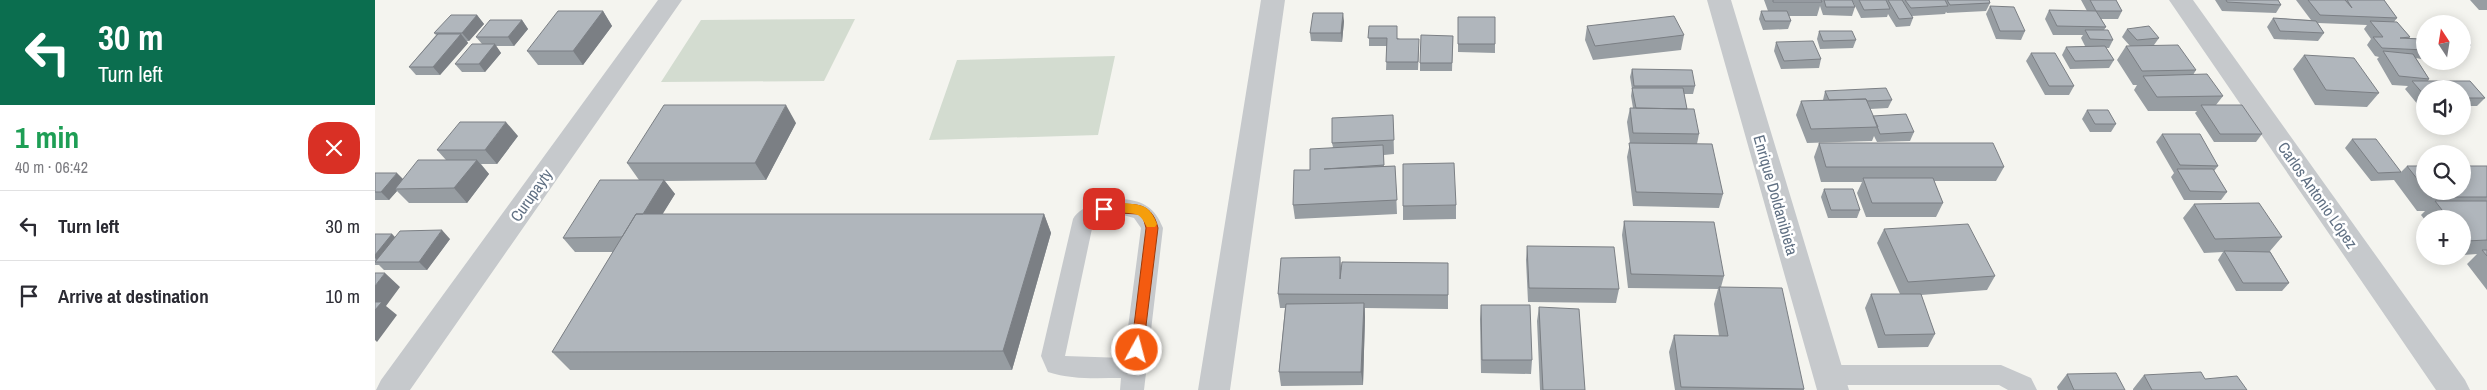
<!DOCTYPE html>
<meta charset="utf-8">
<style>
body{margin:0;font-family:"Archivo Narrow",sans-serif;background:#f2f2f3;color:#2b2b33;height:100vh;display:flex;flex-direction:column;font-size:19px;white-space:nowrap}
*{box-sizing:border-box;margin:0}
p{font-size:16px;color:#7c7c81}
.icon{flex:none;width:28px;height:28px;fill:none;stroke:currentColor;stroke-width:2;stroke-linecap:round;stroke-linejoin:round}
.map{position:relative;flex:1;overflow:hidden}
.drawer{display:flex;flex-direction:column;background:#fff;width:375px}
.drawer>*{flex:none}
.top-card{background:#0b6e4f;color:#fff;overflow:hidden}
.needle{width:32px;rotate:348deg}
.fabs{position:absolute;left:2041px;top:15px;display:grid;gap:10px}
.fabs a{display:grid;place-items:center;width:55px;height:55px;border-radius:50%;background:#fff;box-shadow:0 2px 12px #0003;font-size:25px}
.pin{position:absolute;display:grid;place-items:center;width:42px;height:42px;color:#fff;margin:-21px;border-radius:10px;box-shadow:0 2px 8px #0006}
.me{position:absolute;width:55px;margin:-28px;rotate:7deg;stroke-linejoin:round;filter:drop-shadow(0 0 4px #0008)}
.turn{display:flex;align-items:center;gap:18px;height:105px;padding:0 15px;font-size:22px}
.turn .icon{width:65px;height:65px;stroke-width:2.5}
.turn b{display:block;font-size:35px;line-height:42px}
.round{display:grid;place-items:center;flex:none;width:52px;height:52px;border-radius:20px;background:#f2f2f3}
.summary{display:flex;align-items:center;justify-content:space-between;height:85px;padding:0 15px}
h1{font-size:30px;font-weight:700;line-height:38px;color:#1e9e55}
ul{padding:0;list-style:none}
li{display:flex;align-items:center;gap:15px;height:70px;padding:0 15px;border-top:1px solid #e1e1e2}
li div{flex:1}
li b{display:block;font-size:19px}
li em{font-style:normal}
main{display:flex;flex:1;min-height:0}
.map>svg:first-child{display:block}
.green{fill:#d3dcd0}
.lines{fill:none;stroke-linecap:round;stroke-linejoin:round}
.service{fill:#c6c9cc;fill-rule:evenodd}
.minor{fill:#c6c9cc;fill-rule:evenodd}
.wall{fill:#979da2}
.shaded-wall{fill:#7b7f84}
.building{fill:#b0b6bc;stroke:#7b7f84}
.route{fill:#f45b10;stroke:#9f3b0a}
.slow{fill:#f59e0b}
.labels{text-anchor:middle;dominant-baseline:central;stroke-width:5;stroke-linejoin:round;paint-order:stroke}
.street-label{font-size:16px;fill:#607083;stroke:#fff}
</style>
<main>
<section class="drawer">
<div class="top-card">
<div class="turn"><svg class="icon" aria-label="left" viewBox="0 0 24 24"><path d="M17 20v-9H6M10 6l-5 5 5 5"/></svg><div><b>30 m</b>Turn left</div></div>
</div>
<div class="summary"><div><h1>1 min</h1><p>40 m · 06:42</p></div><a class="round" style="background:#d93025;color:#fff"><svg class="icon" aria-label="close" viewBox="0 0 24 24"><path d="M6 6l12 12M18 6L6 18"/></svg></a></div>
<ul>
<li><svg class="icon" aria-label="left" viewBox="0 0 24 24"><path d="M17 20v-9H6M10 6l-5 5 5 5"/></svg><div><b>Turn left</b></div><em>30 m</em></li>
<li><svg class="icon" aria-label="arrive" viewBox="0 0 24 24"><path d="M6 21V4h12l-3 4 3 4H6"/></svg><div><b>Arrive at destination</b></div><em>10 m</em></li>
</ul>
</section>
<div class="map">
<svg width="2112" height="390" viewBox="0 0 2112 390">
<rect width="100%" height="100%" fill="#f4f4ef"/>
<path class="green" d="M480 19 449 81 286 82 326 20Z
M740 56 723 135 554 140 582 60Z"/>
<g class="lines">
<path class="service" d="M748 199C769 201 780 208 788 228L769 390H745L746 378C722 378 697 380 673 372L666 356 698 219C706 204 732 201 748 199ZM748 215 759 218 766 228 749 358 690 356 718 224 731 218Z
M1453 365H1626L1656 378 1662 390H1633L1624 385H1453L1444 382 1441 375 1444 368Z"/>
<path class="minor" d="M283 0H307L35 390H1L6 380Z
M886 0H910L855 390H823Z
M1332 0H1356L1474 390H1442Z
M1794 0H1818L2090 380 2095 390H2061Z"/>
</g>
<path class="wall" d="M1389 0H1477L1480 7 1477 16 1448 15 1445 6 1442 16H1414L1416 21 1413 29 1388 30 1384 19 1386 11H1393Z
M1477 0H1614L1615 3 1611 11 1572 13 1571 12 1570 14 1537 16 1538 18 1535 26 1521 27 1513 14 1512 17 1486 18Z
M1706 0H1741L1747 11 1743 19H1726L1731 27 1729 30 1738 40 1734 48H1731L1739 60 1734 68 1695 69 1687 55 1691 47 1710 46 1706 38 1708 35H1678L1670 19 1674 10 1712 11Z
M1840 0H1903L1906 5 1901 13 1847 11Z
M1921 0H2009L2022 18 2019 22H2022L2035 37 2034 38 2045 39 2050 46V54L2046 59 2041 58 2054 79 2053 81H2095L2110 98 2102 106H2088V89H2050V106H2044L2030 89 2033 86 2017 85 2002 59 2004 57 2000 56 1992 45 1996 39 1989 29 1992 25 1943 23 1949 33 1943 41 1899 39 1892 27 1898 18 1936 20Z
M2095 0H2112V10H2104Z
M1615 6 1650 31 1646 40 1621 39 1611 14Z
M228 11 237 26 208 65H163L152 51Z
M102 15 109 24 94 41H92L93 43 65 75H41L34 67 61 35 59 33Z
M1083 17 1120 44V53L1083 52Z
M147 20 153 29 139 46H121L126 53 110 72H87L80 64 107 44 101 37Z
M969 21 967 42 936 41 935 33Z
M994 26 1044 47 1043 70H1011L1012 46H994Z
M1212 26 1309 35 1306 50 1218 60 1210 40Z
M1752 29 1784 38 1779 45 1821 70 1818 75 1848 96 1841 105 1887 134 1881 142H1839L1820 113 1822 111H1773L1759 90 1762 85H1758L1742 60 1751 46H1755L1747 37Z
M1444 31 1481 40 1478 48 1445 49 1442 39Z
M1078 36 1077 71H1045V63Z
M2088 37 2096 45 2088 54Z
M1401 42 1446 59 1444 68 1406 69 1399 51Z
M1656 53 1699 86 1694 95H1670L1651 61Z
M1929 55 2004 93 1992 107 1940 105 1918 69Z
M1257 69 1320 86 1318 94H1309L1312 109 1324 134 1322 144 1348 194 1344 208 1258 206 1252 157 1255 143 1252 122 1255 108H1258L1256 96 1257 89 1255 77Z
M1450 91 1517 100 1513 108 1495 109 1498 116 1539 132 1535 141 1502 142 1499 136 1497 141 1432 143 1421 115 1426 101 1448 100Z
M1712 110 1741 124 1736 132H1715L1707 119Z
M1018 115 1019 154 1009 155V166H1020L1022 214 920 219 918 205 935 170 958 147 957 143Z
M421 123 391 180 290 181 300 194 287 214H669L676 233 637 370H195L177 352 238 252H200L188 238 264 180 252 163Z
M1787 134 1843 166 1839 171 1852 192 1846 200H1809L1796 177 1799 173 1781 142Z
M143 136 122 164H106L114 174 92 203H34L22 191 14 200H0V173L28 179 71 160 62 150Z
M1977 139 2026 172 2032 166H2050V191H2088L2112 166V290L2092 264 2102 254 2088 255V219H2050V220L2046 215 2050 211H2042L2019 180 1996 181 1970 148Z
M1444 143 1629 167 1621 181H1559L1568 203 1561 217H1491L1482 193 1487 182H1446L1439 157Z
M1449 189 1485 210 1482 218H1453L1446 197Z
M1819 204 1907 237 1895 251 1914 283 1907 291H1861L1843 260 1848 252 1829 253 1808 218Z
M1081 205V219L1028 220V206Z
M1249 221 1349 276 1346 287 1429 389V390H1300L1294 352 1299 335 1344 336 1339 304 1343 289 1253 288 1247 235Z
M1509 229 1620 276 1612 290 1546 295 1560 334 1553 347 1503 348 1490 308 1496 294H1525L1502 243Z
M0 234H17L19 237 75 239 52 270H9L4 265H0Z
M1152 246 1244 289 1241 303 1153 302 1151 260Z
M965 257 966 268 1073 263V309L990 308V317L988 385 906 386 904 372 910 308H905L903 294Z
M1106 305 1157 360 1156 374 1106 373 1105 319Z
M1164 307 1210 390H1165L1162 321Z
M1692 374 1750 390H1683L1682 387Z
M1769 375 1830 379 1872 390H1758V389Z"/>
<path class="shaded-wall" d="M228 11 237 26 208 65 198 51Z
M968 13 969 21 967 42 966 33Z
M102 15 109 24 94 41 87 33Z
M147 20 153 29 139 46 133 37Z
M86 34 93 43 65 75 58 67Z
M120 44 126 53 110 72 104 64Z
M411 105 421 123 391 180 380 163Z
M131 122 143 136 122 164 110 150Z
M102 160 114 174 92 203 79 188Z
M22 173 30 181 20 189 22 191 14 200 6 192Z
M289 180 300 194 265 251 254 237Z
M669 214 676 233 637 370 628 351Z
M67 230 75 239 52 270 44 262Z
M17 234 25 242 4 262 0 258V255Z
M10 273 25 287 11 306 22 315 2 342 0 340V286Z
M989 303 990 317 988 385 986 372Z"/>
<path class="building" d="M1398 0H1446L1447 2H1398Z
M1449 0H1477L1480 7H1451Z
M1484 0H1511L1515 9 1489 10Z
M1513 0H1527L1538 18 1524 19Z
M1530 0H1570L1573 6 1536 8Z
M1572 0H1614L1615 3 1575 5Z
M1715 0H1741L1747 11H1721L1731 27 1682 26 1674 10 1721 11Z
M1851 0H1903L1906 5 1852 2Z
M1933 0H1970L1977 8 1972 0H2009L2022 18 1945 15Z
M1615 6 1639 7 1650 31H1625Z
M183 11H228L198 51H152Z
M1386 11H1412L1416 21H1390Z
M938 13H968L966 33H935Z
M76 15H102L87 33H59Z
M1299 16 1309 35 1220 46 1212 26Z
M1083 17H1120V44H1083Z
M1898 18 1941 21 1949 33 1905 31Z
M115 20H147L133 37H101Z
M1995 21 2022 22 2035 37 2025 38 2045 39 2050 46V50L2007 48 1998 37H2008Z
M994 26H1022V39H1044L1043 62H1011L1012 38H993Z
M1774 26 1784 38 1762 40 1752 29Z
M1710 30H1733L1738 40 1715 39Z
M1444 31H1477L1481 40 1448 41Z
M63 34H86L58 67H34Z
M1046 35 1078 36 1077 63H1045Z
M2088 37 2096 45 2088 46Z
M1438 41 1446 59 1409 61 1401 42Z
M97 44H120L104 64H80Z
M1803 45 1821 70 1767 71 1751 46Z
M1730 46 1739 60 1700 61 1691 47Z
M2008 51 2038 54 2054 79 2024 76Z
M1656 53H1680L1699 86H1674Z
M1929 55 1979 58 2004 93 1951 90Z
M1257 69 1317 70 1320 86H1259Z
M1832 74 1848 96 1782 97 1768 76Z
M2037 81H2095L2110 98H2088V89H2050V96Z
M1257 88H1308L1312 109 1261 108Z
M1511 88 1517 100 1492 101 1491 99 1454 100 1450 91Z
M1491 99 1503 127 1436 129 1426 101Z
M289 105H411L380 163H252Z
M1826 105H1867L1887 134H1845Z
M1255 108 1319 109 1324 134 1258 133Z
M1712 110H1733L1741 124H1720Z
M1531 114 1539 132 1505 134 1498 116Z
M1018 115 1019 140 957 143V118Z
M85 122H131L110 150H62Z
M1787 134H1825L1843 166 1805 165Z
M1977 139H2001L2026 172 2003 173Z
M1254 143 1337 144 1348 194 1261 192Z
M1444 143H1618L1629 167H1451Z
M1008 145 1009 165 949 169 1020 166 1022 200 918 205 919 170H935V149Z
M43 160H102L79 188 20 189Z
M1079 163 1081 205 1028 206V164Z
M2032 166H2050V189Z
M2088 166H2112V197H2056L2051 191H2088Z
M1802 169H1838L1852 192 1815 191Z
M0 173H22L6 192H0Z
M1488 178H1558L1568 203H1497Z
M225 180H289L268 214H261L247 237 188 238Z
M1449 189H1478L1485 210H1456Z
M2060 201H2112V240L2091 241 2088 236V219H2074Z
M1884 203 1907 237 1840 239 1819 204Z
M261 214H669L628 351 177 352Z
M1249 221 1339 222 1349 276 1256 274Z
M1593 224 1620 276 1533 282 1509 229Z
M67 230 44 262H0L25 231Z
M0 234H17L0 255Z
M1152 246 1239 247 1244 289 1154 288Z
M2107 250H2112V256Z
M1849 251 1895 252 1914 283H1868Z
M965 257V279L967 262 1073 263V295L903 294 906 258Z
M0 273H10L0 286Z
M1344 287 1407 288 1429 389 1306 387 1299 335 1353 336Z
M1496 294H1546L1560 334 1510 335Z
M0 302H7L0 310Z
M989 303 986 372H904L911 304Z
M1106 305H1155L1157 360H1107Z
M1164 307 1204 309 1210 390H1168Z
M1826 372 1830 379 1862 376 1872 390H1777L1769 375Z
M1741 373 1750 390H1699L1692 374Z"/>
<path class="route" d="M729 205C754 205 776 198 783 228L768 350 762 356 756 350 771 228 768 217 763 214 725 212V206Z"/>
<path class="slow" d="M748 203C767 205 774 204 782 224L780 227H772C763 209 760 216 744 211V205Z"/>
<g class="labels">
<g class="street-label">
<text transform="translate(156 195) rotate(-55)">Curupayty</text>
<text transform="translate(1401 195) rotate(74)">Enrique Doldanibieta</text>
<text transform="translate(1943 195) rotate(55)">Carlos Antonio López</text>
</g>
</g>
</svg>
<div class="fabs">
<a><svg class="needle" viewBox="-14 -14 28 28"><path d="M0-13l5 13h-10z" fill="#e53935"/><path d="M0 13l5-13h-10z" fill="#7c7c81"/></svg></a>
<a><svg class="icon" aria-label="sound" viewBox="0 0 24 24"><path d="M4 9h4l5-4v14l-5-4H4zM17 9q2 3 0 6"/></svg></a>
<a><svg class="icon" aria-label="search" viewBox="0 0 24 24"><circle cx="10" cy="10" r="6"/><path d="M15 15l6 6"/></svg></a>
<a>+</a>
</div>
<div class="pin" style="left:729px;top:209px;background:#d93025"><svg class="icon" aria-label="arrive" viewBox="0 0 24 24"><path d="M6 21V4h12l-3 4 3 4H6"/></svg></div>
<svg class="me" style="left:762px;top:350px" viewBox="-20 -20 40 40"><circle r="17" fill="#f45b10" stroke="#fff" stroke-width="3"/><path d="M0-11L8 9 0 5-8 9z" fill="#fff"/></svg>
</div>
</main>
